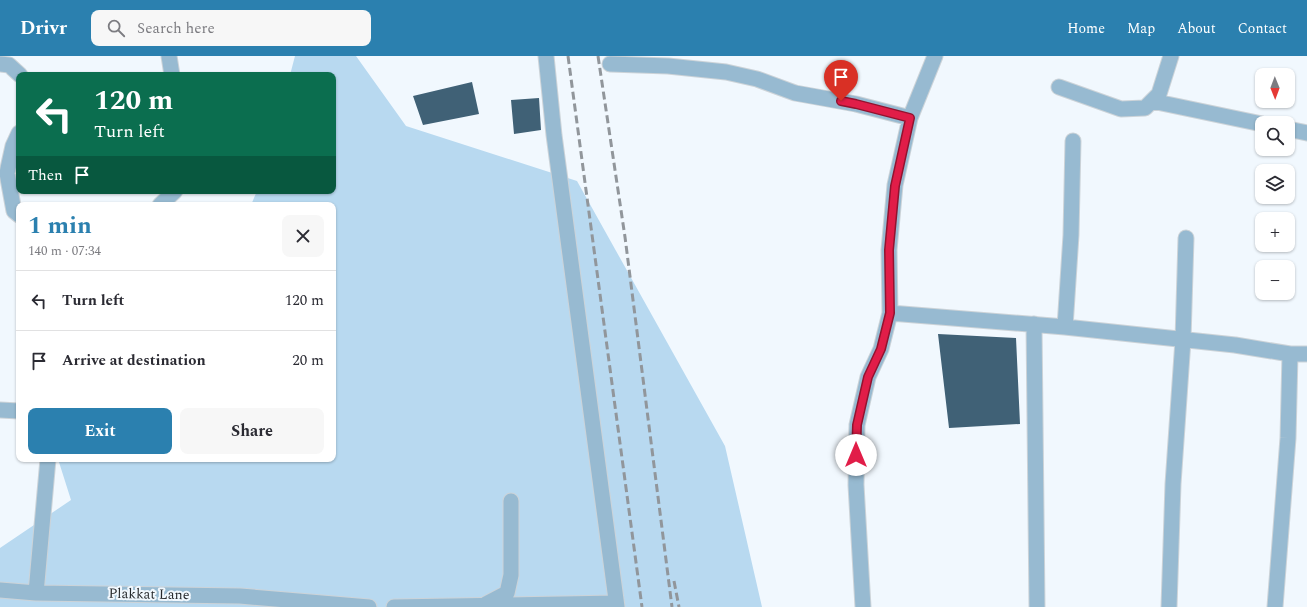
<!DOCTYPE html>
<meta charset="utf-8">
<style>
body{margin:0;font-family:Spectral,serif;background:#f7f7f7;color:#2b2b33;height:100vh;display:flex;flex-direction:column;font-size:15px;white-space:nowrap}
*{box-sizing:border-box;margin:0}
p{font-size:13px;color:#7c7c81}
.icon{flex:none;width:22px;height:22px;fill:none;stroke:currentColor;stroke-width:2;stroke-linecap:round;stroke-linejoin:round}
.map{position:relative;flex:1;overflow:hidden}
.panel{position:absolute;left:16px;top:146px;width:320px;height:260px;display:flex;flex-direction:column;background:#fff;border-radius:8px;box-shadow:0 1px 3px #0004}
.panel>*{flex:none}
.banner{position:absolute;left:16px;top:16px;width:320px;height:122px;border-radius:8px;box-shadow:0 1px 3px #0004;background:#0b6e4f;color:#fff;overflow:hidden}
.needle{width:26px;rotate:179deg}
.tools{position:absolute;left:1255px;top:12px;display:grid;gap:8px}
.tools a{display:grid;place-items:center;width:40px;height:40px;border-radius:8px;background:#fff;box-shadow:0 1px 3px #0004;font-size:20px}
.pin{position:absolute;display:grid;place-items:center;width:34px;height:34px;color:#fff;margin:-41px -17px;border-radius:50% 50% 50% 0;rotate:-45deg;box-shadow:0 0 4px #0007}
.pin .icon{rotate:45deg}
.me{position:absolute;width:44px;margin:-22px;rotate:0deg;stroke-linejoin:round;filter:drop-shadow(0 0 3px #0008)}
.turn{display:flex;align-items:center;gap:14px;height:84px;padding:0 12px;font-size:18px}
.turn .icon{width:52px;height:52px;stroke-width:2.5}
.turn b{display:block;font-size:28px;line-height:34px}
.then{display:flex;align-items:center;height:38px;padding:0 12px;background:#0003;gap:8px;font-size:15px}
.round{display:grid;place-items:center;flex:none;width:42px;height:42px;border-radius:8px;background:#f7f7f7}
.head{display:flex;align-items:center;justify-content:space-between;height:68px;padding:0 12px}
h1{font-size:24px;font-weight:700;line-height:30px;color:#2b80af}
.primary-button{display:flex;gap:8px;margin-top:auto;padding:8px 12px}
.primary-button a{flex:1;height:46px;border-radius:8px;background:#2b80af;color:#fff;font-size:16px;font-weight:700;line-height:46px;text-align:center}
.primary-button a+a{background:#f7f7f7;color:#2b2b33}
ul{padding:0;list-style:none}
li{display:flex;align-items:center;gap:12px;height:60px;padding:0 12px;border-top:1px solid #e1e1e2}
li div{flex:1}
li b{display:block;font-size:15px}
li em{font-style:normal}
header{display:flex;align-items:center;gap:24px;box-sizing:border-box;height:56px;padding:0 20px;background:#2b80af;color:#fff}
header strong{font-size:19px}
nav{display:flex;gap:22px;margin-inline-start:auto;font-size:14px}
.search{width:280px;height:36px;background:#f7f7f7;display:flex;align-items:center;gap:10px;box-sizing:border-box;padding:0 14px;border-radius:8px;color:#7c7c81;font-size:15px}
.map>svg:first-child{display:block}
.green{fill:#b8d9f0}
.building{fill:#406176}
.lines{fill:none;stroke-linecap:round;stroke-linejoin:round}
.street-casing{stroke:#ccd3d8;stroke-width:17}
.street{stroke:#97bad1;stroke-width:15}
.rail{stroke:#91969b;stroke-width:3;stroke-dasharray:8 4;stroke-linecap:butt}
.route-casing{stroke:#92132f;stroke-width:10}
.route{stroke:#e11d48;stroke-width:7}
.labels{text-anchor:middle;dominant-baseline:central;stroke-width:4;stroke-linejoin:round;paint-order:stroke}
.street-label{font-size:14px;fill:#26292c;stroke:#f1f8fe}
</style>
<header>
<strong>Drivr</strong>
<div class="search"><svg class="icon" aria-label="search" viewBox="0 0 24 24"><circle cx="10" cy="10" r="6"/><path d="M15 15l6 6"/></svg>Search here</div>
<nav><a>Home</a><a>Map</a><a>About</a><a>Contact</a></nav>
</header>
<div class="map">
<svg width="1307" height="551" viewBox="0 0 1307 551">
<rect width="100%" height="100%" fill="#f1f8fe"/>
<path class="green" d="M295 0H356L406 70 577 125 725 390 762 551H0V492L71 444 58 403H333V149H251L257 135H333V19H290Z"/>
<path class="building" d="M472 26 479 58 423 69 413 40Z
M539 42 541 74 514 78 511 44Z
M938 278 1016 282 1020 368 949 372Z"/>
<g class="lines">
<defs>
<path id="street" d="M169 0 172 19
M546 0 554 79 617 551
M0 8 9 9 20 19
M610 8 668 10 726 16 757 23 795 37 856 48 910 62
M1059 31 1121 53 1145 52 1159 38 1171 0
M1152 45 1262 68
M1288 73 1307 77
M19 77 13 90 7 117 14 155 19 159
M160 149 175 135
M890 257 1065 271 1235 289 1290 298H1307
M1034 268 1037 551
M1065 271 1071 179 1073 85
M0 354 19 355
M0 534 36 537 240 540 369 551
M36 537 48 403
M486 548 507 537 511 519V445
M394 551 616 547
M863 551 856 429 857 369 868 321 881 293 890 257 889 194 895 129 910 62 935 0
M1169 551 1173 428 1183 284 1186 182
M1275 551 1288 382 1290 298"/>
</defs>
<use href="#street" class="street-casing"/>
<use href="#street" class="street"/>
<path class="rail" d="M568 0 642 551
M598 0 625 181 672 551
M674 525 679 551"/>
</g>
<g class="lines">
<defs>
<path id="route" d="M841 45 856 48 910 62 895 130 889 194 890 257 881 293 868 321 857 369 856 399"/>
</defs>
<use href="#route" class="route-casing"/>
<use href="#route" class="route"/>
</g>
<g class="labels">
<g class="street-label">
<text transform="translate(149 538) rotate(1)">Plakkat Lane</text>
</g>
</g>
</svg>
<div class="tools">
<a><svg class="needle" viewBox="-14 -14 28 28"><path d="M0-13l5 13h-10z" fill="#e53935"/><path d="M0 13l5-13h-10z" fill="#7c7c81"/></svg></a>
<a><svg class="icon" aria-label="search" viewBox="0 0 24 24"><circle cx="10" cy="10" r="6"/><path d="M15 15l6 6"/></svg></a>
<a><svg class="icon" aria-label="layers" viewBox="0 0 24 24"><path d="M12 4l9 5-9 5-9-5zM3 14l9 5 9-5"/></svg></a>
<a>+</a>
<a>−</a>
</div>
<div class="pin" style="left:841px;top:45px;background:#d93025"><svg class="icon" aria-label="arrive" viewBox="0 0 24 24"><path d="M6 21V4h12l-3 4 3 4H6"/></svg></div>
<svg class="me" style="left:856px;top:399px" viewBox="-20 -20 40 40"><circle r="19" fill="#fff"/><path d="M0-13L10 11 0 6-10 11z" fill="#e11d48"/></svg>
<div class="banner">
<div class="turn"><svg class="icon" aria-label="left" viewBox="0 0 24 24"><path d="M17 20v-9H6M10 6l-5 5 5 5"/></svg><div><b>120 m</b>Turn left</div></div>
<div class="then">Then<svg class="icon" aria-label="arrive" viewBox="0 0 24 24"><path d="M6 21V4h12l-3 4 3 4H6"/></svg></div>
</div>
<section class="panel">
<div class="head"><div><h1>1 min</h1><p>140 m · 07:34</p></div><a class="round"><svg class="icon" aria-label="close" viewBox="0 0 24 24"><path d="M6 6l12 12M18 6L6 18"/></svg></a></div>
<ul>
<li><svg class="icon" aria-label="left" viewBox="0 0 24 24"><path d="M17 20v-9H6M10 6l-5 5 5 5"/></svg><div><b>Turn left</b></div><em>120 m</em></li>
<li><svg class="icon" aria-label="arrive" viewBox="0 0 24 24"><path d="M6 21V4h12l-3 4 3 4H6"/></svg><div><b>Arrive at destination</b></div><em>20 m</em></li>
</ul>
<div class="primary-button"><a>Exit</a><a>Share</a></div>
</section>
</div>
